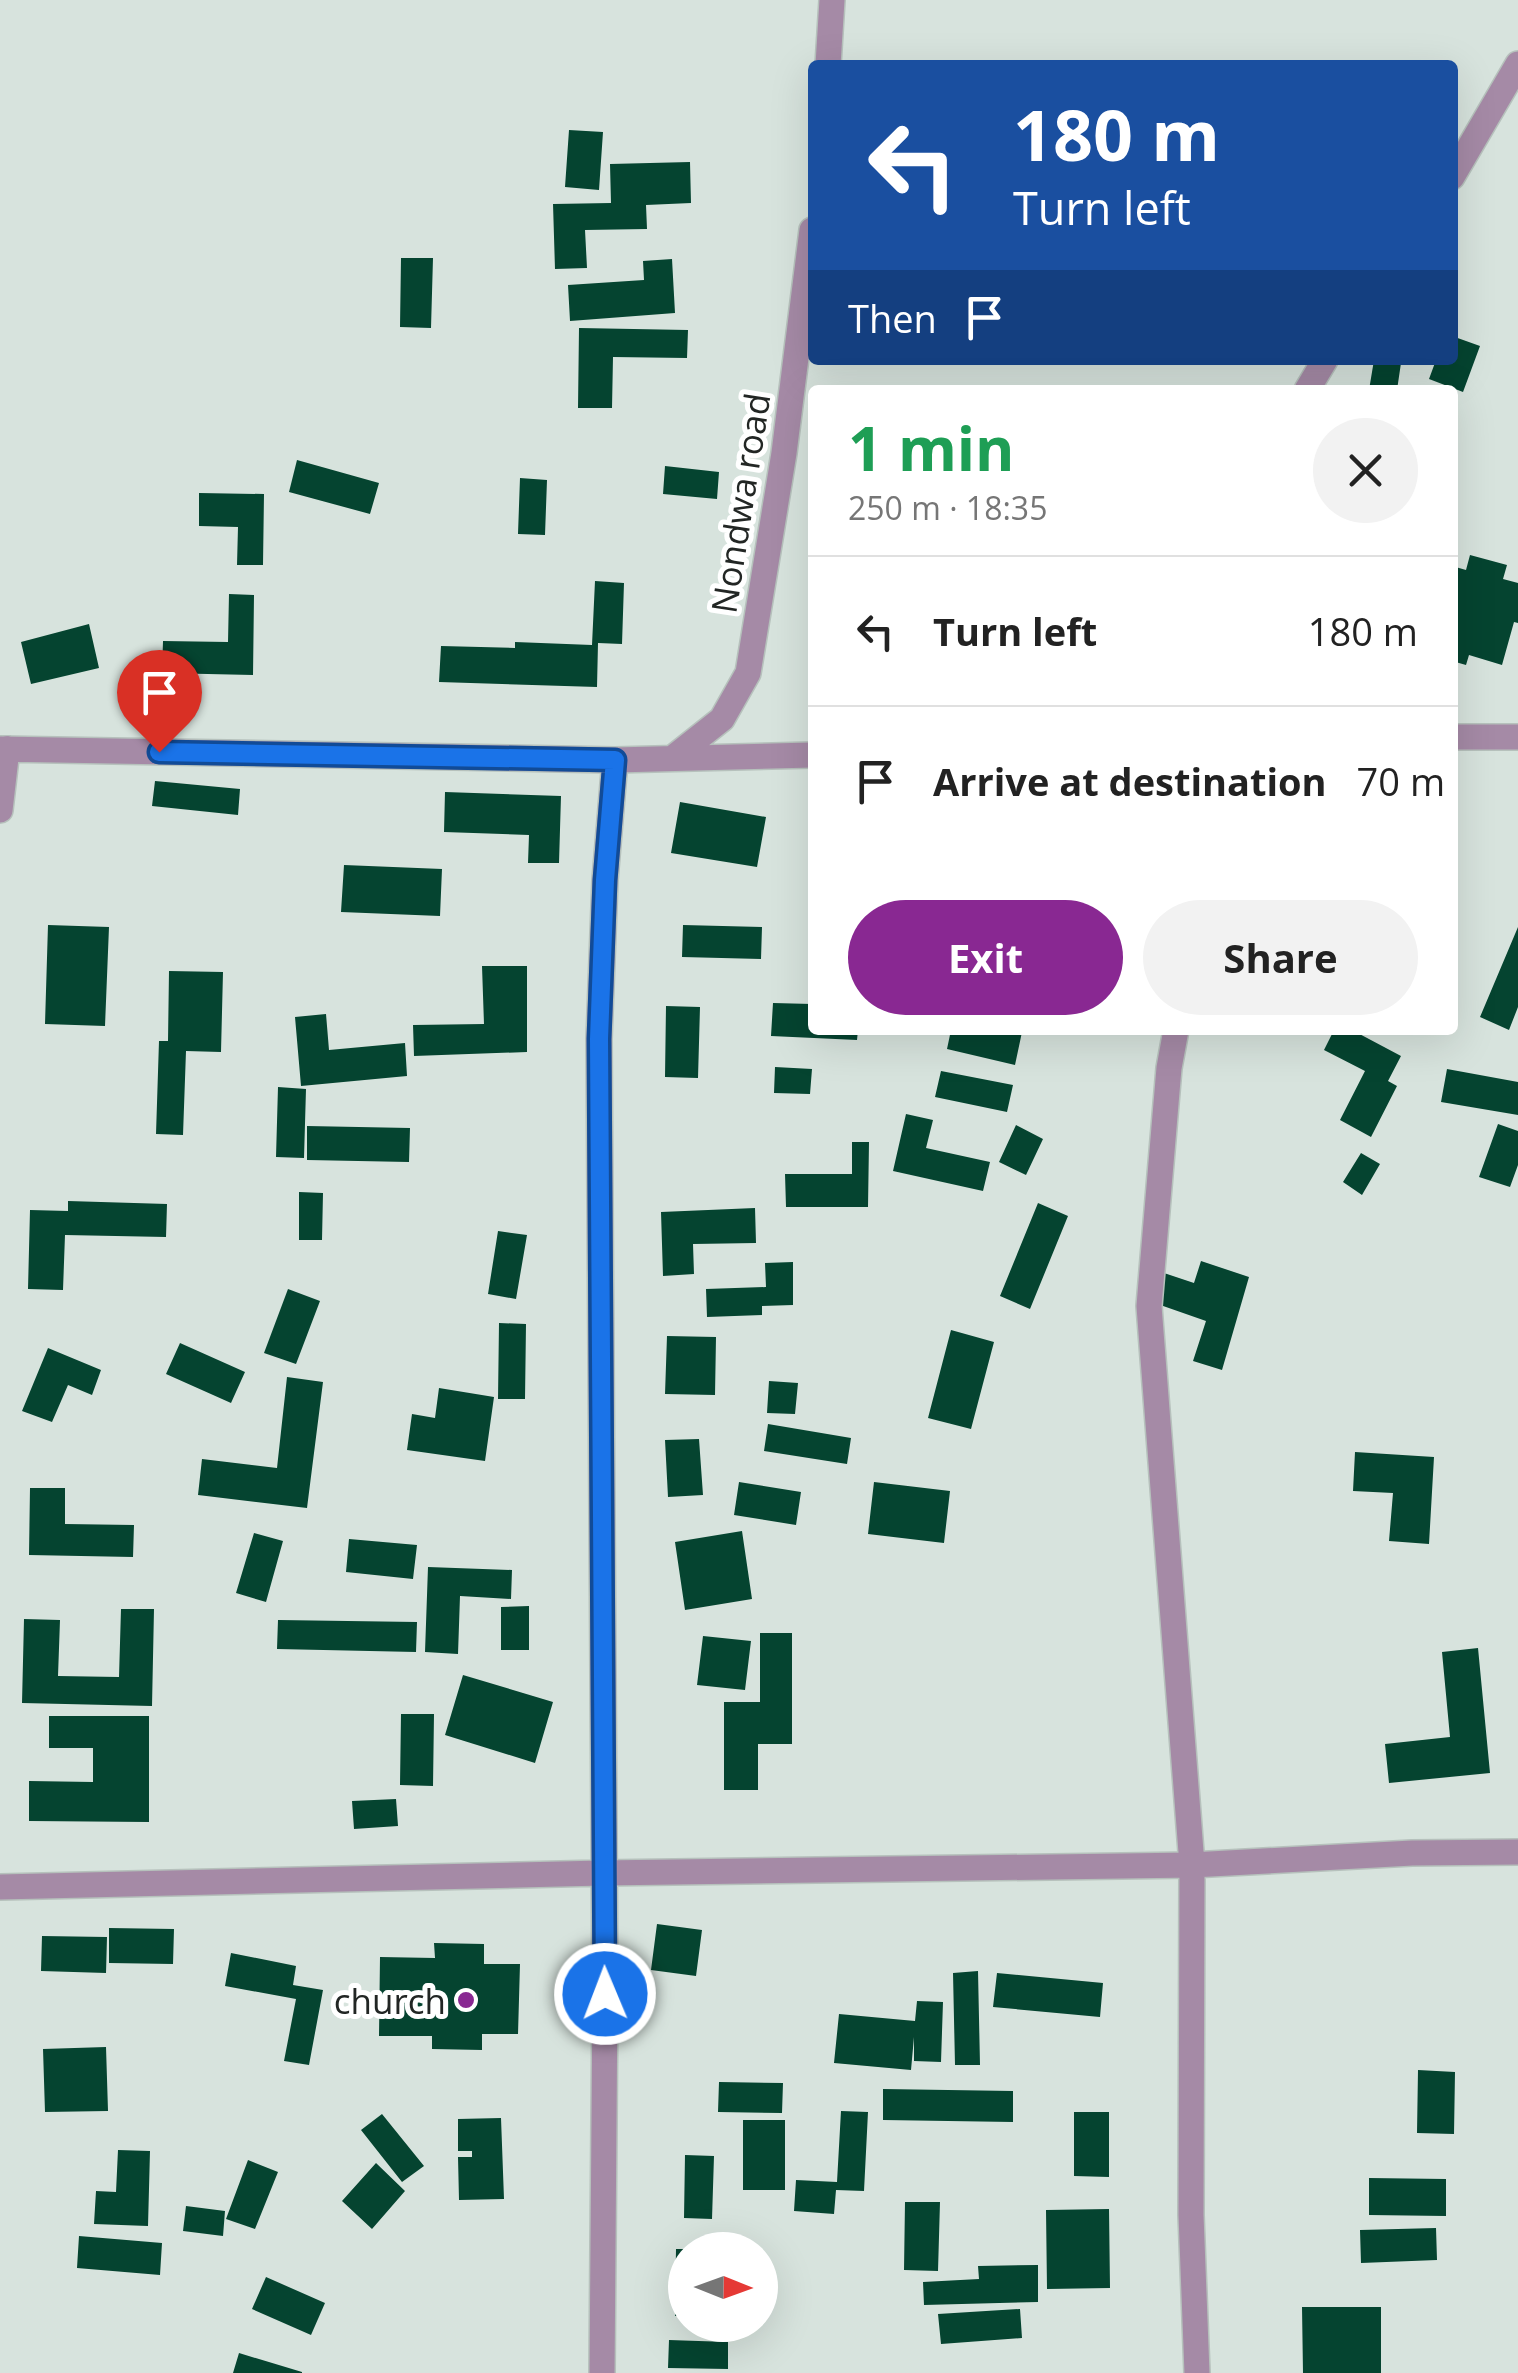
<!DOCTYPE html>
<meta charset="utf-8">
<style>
body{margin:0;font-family:"Open Sans",sans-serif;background:#f2f2f2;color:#222;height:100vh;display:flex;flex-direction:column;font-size:38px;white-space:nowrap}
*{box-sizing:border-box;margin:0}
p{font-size:32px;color:#767676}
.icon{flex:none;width:55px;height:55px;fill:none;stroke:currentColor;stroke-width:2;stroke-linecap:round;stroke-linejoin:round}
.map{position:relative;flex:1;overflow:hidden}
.drawer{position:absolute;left:808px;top:385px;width:650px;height:650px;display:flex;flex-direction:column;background:#fff;border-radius:10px;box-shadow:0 10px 40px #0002}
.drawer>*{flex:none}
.hud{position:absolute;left:808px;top:60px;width:650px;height:305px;border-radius:10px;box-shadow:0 10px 40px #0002;background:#1a4fa0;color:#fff;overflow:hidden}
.needle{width:65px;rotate:91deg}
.fabs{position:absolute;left:668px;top:2232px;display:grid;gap:20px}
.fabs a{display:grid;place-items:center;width:110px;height:110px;border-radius:50%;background:#fff;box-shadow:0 10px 40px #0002;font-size:50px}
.pin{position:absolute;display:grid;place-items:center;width:85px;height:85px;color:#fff;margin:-102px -42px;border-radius:50% 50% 50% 0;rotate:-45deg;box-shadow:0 0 10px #0007}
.pin .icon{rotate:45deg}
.me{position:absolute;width:110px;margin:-55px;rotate:359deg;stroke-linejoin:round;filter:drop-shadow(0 0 8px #0008)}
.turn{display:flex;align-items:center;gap:35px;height:210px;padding:0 40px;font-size:45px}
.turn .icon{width:130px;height:130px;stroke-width:2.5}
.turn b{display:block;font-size:70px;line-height:85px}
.then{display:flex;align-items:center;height:95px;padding:0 40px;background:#0003;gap:20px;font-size:38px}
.round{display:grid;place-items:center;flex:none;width:105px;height:105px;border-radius:52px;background:#f2f2f2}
.summary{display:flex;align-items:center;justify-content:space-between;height:170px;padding:0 40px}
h1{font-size:60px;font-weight:700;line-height:75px;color:#1e9e55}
.action{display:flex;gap:20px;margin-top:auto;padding:20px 40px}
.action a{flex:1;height:115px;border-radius:60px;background:#892892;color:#fff;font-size:40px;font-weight:700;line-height:115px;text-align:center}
.action a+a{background:#f2f2f2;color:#222}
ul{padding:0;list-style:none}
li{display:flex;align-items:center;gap:30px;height:150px;padding:0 40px;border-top:2px solid #e0e0e0}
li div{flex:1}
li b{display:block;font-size:38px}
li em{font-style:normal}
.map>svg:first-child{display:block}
.building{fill:#054430}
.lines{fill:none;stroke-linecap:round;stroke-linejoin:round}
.minor-casing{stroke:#b6c1bc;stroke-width:28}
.minor{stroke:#a58aa6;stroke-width:25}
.route-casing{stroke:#114b97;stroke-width:25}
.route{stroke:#1a73e8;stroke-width:18}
.poi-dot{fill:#892892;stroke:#fff;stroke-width:4}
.labels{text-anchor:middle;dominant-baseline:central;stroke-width:10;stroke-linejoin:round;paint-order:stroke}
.street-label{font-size:35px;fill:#222624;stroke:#fff}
.poi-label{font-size:35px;fill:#222624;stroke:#fff;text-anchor:end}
</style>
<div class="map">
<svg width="1518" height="2373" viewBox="0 0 1518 2373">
<rect width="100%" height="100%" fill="#d7e3dd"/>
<path class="building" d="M569 130 603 132 599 190 565 187Z
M690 162 691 203 646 205 647 229 585 230 587 268 555 269 553 204 611 203 610 164Z
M401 258H433L431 328 400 327Z
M672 259 675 313 570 321 568 285 644 280 643 261Z
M579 328 688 330 687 358 613 357 612 408H578Z
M1452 336 1480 346 1463 392 1429 379 1436 360H1452Z
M1374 360 1401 363 1397 390H1369Z
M297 460 379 483 370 514 289 492Z
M665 466 719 472 717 499 663 494Z
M520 478 547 480 545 535 518 534Z
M199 493 264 494 263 565H237L238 527 199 526Z
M1470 555 1507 565 1503 579 1518 583V623L1514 622 1502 665 1469 655 1466 665 1452 661V566L1466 570Z
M595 581 624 583 622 644 598 643 597 687 439 682 441 646 515 648V642L592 645Z
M229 594 254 595 253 675 162 673 163 641 228 642Z
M89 624 99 668 31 684 21 642Z
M155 781 240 789 238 815 152 806Z
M445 792 561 796 559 863H528L529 835 444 832Z
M680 802 766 817 757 867 671 853Z
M344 865 442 869 440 916 341 912Z
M48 925 109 927 105 1026 45 1024Z
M683 925 762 927 761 959 682 957Z
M1518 927V1007L1509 1030 1480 1017Z
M482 966H527V1052L414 1056 413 1025 484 1024Z
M169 971 223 972 221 1052 186 1051 183 1135 156 1134 159 1041H168Z
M773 1003 812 1004V1030H858L857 1040 771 1036Z
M666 1006 700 1007 698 1078 665 1077Z
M326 1014 329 1050 405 1043 407 1076 301 1086 295 1017Z
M951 1030 1022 1032 1015 1065 947 1049Z
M1334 1030H1352L1401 1056 1388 1081 1397 1086 1371 1137 1340 1120 1365 1071 1324 1050Z
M775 1067 812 1069 810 1094 774 1093Z
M1447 1069 1518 1082V1115L1441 1102Z
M941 1071 1013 1085 1007 1112 935 1097Z
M278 1087 306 1089 304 1158 276 1157Z
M906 1114 933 1120 926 1148 990 1162 983 1191 893 1171Z
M1498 1124 1518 1131V1165L1510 1187 1479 1177Z
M1016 1125 1043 1139 1026 1175 999 1162Z
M307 1126 410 1128 409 1162 307 1160Z
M852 1142H869L868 1207H786L785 1174H852Z
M1361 1153 1380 1164 1362 1195 1343 1182Z
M299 1192 323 1193 322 1240H299Z
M68 1201 167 1204 166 1237 65 1235 63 1290 28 1289 30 1210 68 1211Z
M1038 1203 1068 1216 1030 1309 1000 1296Z
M755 1208 756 1243 693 1244 694 1274 663 1276 661 1212Z
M498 1231 527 1235 516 1299 488 1294Z
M1201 1261 1249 1277 1222 1370 1193 1361 1206 1321 1146 1300 1155 1270 1194 1283Z
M793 1262V1305L762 1306V1315L707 1317 706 1289 766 1287 765 1263Z
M288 1289 320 1301 296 1364 264 1353Z
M499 1323 526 1324 525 1399H498Z
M951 1330 994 1342 971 1429 928 1418Z
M667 1336 716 1337 715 1395 665 1394Z
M180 1343 245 1372 231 1403 166 1374Z
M48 1348 101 1370 92 1395 68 1385 52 1422 22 1411Z
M287 1377 323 1382 307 1508 198 1495 202 1459 277 1468Z
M769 1381 798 1383 795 1414 767 1413Z
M439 1388 494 1397 485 1461 407 1450 412 1414 435 1418Z
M768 1424 851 1438 847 1464 764 1451Z
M699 1439 703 1495 668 1497 665 1440Z
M1355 1452 1434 1457 1429 1544 1389 1541 1393 1493 1353 1491Z
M739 1482 801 1492 796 1525 734 1515Z
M874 1482 950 1491 944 1543 868 1534Z
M30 1488H65V1524L134 1525 133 1557 29 1555Z
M742 1531 752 1599 685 1610 675 1542Z
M254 1533 283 1541 266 1602 236 1593Z
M349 1539 417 1545 413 1579 346 1572Z
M428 1567 512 1570 511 1599 460 1596 458 1654 425 1652Z
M529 1606V1650H501V1607Z
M121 1609H154L152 1706 22 1703 24 1619 60 1620 58 1676 119 1677Z
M278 1620 417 1622 416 1652 277 1649Z
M760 1633H792V1744H758V1790H724V1702H760Z
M703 1636 751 1641 745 1690 697 1685Z
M1478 1648 1490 1773 1389 1783 1385 1744 1450 1737 1442 1652Z
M463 1675 553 1702 535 1763 445 1735Z
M401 1714H434L433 1786 400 1785Z
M49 1716H149V1822L29 1821V1781L93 1782V1748H49Z
M396 1799 398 1826 354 1829 352 1801Z
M657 1924 702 1930 696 1976 651 1970Z
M109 1928 174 1929 173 1964 109 1963Z
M42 1936 107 1937 106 1973 41 1971Z
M434 1943 484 1944V1964H520L518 2034H482V2050L432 2049V2036H379L380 1957 435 1958Z
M231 1953 296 1966 293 1985 323 1990 309 2065 284 2061 296 1999 225 1986Z
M978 1971 980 2065H955L953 1973Z
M997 1973 1103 1983 1100 2017 993 2007Z
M917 2001 943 2002 941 2062 914 2061V2037L911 2070 834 2063 839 2014 915 2021Z
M106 2047 108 2111 45 2112 43 2049Z
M1418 2070 1455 2072 1454 2134 1417 2133Z
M719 2082 783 2083 782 2113 718 2112Z
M883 2089 1013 2091V2122L883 2120Z
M841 2111 868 2112 864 2191 836 2190 834 2214 794 2211 796 2180 837 2182Z
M1074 2112H1109V2177L1074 2176Z
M382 2114 424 2166 402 2182 361 2130Z
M501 2118 504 2199 459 2200 458 2157H472V2151H458V2119Z
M743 2120H785V2190H743Z
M118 2150 150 2151 148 2226 94 2224 96 2191 116 2192Z
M685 2155 714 2156 712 2219 684 2218Z
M248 2160 278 2172 255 2229 226 2219Z
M376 2163 405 2191 372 2229 342 2201Z
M1369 2178 1446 2179V2216L1369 2215Z
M905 2202H940L938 2271 904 2270Z
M186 2206 225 2211 223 2236 183 2231Z
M1109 2209 1110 2288 1047 2289 1046 2210Z
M1436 2228 1437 2260 1361 2263 1360 2230Z
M79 2236 162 2243 160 2275 77 2268Z
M676 2249H685V2316H675Z
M1038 2265V2302L924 2305 923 2282 979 2279 978 2266Z
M266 2277 325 2303 311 2335 252 2309Z
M1302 2307H1381V2373H1303Z
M1020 2309 1022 2338 941 2344 938 2314Z
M669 2340 728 2342V2369L668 2368Z
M239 2353 302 2372V2373H233Z"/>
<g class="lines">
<defs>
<path id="minor" d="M828 65 832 0
M1452 177 1518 64
M1307 390 1325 360
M1452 737H1518
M0 749 615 760 812 755
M674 757 722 719 748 673 784 453 812 230
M0 810 7 749
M1176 1030 1169 1068 1149 1306 1192 1865 1191 2215 1197 2373
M0 1887 602 1873 1192 1865 1412 1853 1518 1852
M602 2373 605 1994 599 1039 605 880 615 760"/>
</defs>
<use href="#minor" class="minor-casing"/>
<use href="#minor" class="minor"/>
</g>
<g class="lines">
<defs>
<path id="route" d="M159 752 615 760 605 880 599 1039 605 1994"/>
</defs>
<use href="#route" class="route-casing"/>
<use href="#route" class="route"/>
</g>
<circle class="poi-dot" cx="466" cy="2000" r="10"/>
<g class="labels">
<g class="street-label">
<text transform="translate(740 503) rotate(-81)">Nondwa road</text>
</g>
<g class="poi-label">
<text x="446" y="2000">church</text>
</g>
</g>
</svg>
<div class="fabs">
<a><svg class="needle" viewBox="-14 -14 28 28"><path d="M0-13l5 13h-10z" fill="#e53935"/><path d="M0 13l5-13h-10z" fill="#767676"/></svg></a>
</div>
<div class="pin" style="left:159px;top:752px;background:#d93025"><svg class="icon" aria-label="arrive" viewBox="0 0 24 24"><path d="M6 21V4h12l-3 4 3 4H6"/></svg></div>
<svg class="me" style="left:605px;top:1994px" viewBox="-20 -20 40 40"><circle r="17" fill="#1a73e8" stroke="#fff" stroke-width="3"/><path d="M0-11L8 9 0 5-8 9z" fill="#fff"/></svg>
<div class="hud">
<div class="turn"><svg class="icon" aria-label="left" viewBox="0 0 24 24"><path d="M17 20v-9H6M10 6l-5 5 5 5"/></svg><div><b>180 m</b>Turn left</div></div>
<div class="then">Then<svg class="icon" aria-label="arrive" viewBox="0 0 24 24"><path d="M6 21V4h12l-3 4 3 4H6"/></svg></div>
</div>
<section class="drawer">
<div class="summary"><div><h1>1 min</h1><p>250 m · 18:35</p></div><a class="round"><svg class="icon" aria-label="close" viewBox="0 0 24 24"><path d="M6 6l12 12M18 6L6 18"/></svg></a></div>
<ul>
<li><svg class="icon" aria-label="left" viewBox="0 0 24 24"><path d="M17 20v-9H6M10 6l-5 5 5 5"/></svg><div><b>Turn left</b></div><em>180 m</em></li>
<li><svg class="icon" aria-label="arrive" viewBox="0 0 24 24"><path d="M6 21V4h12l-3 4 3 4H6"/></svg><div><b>Arrive at destination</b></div><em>70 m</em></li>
</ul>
<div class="action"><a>Exit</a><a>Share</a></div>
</section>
</div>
